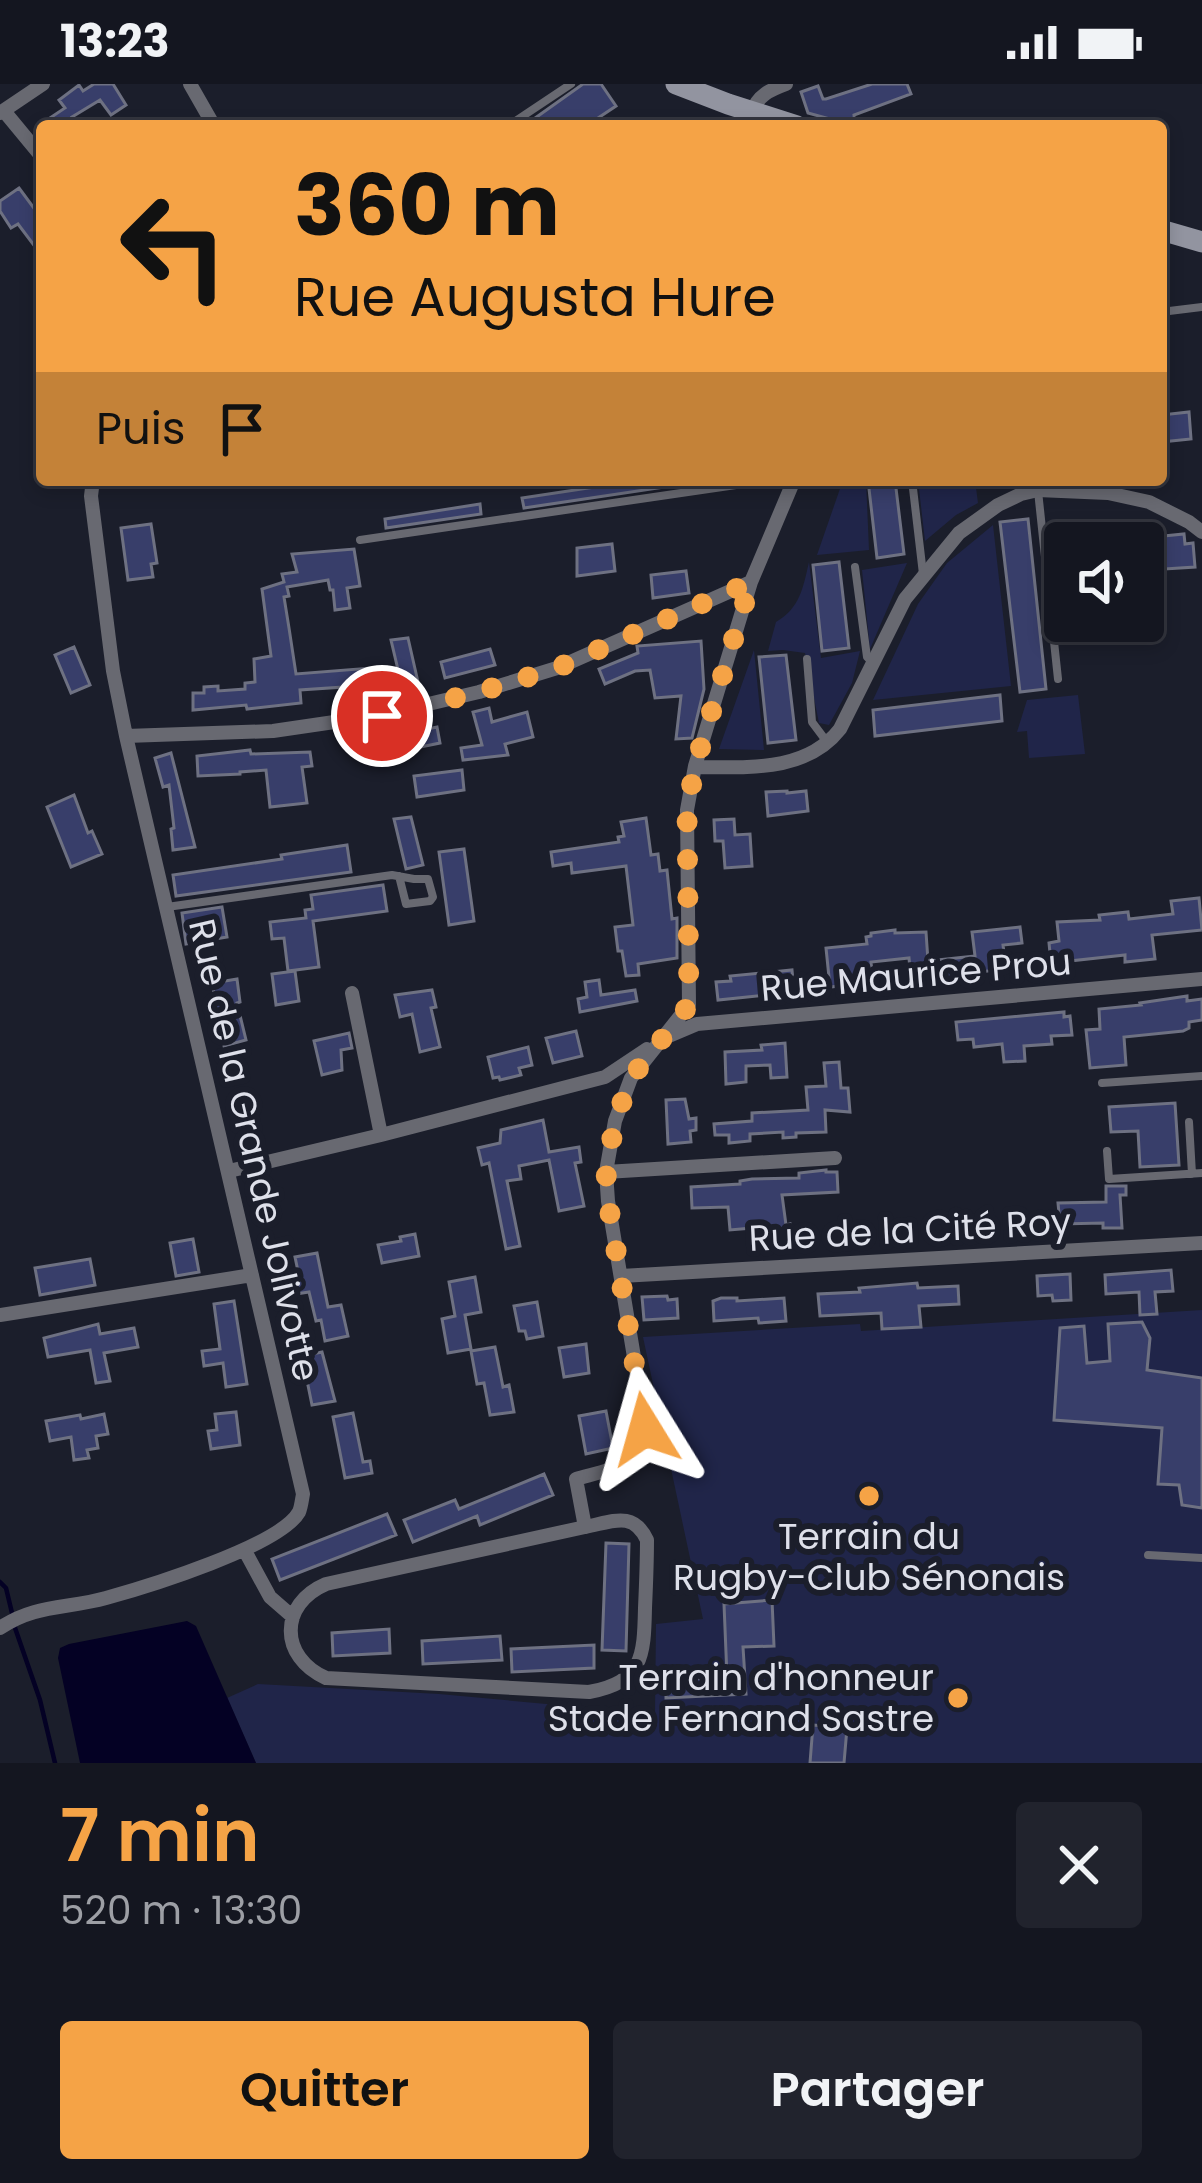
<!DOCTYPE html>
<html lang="fr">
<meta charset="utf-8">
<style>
body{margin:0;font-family:Poppins,sans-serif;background:#21232d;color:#f1f3f6;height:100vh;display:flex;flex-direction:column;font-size:45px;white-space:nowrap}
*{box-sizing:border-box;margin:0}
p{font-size:39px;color:#9d9fa5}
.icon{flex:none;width:66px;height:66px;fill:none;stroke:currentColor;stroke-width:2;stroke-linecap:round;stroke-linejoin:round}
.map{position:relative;height:1679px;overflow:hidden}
.side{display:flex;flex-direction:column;background:#141620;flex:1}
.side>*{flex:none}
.banner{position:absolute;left:36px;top:36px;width:1131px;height:366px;border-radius:12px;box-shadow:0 6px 18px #0003,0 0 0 3px #33353e;background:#f5a346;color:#111;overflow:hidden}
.tools{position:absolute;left:1044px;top:438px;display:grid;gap:24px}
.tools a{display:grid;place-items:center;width:120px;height:120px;border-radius:12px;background:#141620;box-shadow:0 6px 18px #0003,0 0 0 3px #33353e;font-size:60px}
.pin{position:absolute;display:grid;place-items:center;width:102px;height:102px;color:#fff;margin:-51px;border:6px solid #fff;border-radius:50%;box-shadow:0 3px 12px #0007}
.me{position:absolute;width:132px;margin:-66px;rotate:352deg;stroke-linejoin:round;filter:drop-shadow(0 0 9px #0008)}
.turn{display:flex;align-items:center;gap:42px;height:252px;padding:0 60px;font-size:54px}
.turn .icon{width:156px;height:156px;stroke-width:2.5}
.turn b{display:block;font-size:84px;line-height:102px}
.then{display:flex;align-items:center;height:114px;padding:0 60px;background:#0003;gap:24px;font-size:45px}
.round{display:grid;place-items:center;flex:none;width:126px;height:126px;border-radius:12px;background:#21232d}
.head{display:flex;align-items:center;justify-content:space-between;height:204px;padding:0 60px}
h1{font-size:72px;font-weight:600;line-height:90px;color:#f5a346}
.primary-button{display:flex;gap:24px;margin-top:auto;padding:24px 60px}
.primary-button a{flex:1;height:138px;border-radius:12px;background:#f5a346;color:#111;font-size:48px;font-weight:600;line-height:138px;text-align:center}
.primary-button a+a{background:#21232d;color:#f1f3f6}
.status{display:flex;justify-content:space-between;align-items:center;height:84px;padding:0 60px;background:#141620;direction:ltr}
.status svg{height:33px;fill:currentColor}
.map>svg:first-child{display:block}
.green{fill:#202549}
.water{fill:#040124}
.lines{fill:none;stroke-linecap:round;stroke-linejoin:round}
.stream{stroke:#040124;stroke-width:4.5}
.building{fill:#383e6a;stroke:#6e7182;stroke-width:3}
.lane{stroke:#686971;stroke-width:8}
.street{stroke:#686971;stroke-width:14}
.secondary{stroke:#9294a0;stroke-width:21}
.route{stroke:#f5a346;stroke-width:21;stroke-dasharray:0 37.8}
.poi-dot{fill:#f5a346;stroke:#1b1e2b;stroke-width:4.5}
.labels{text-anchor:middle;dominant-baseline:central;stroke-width:12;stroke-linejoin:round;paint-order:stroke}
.street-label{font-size:36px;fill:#dee0ea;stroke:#1b1e2b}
.poi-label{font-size:36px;fill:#dee0ea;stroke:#1b1e2b}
</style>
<div class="status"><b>13:23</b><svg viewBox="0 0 49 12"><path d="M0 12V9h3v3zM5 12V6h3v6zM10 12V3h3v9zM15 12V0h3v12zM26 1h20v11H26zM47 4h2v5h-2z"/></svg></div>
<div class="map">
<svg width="1202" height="1679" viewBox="0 0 1202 1679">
<rect width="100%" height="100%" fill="#1b1e2b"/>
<path class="green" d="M843 396H866L869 466 817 471Z
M918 396H975L978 419 956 431 925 457Z
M993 441 1011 602 873 616 918 520 947 479Z
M809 478 821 574 860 567 852 599 829 641 819 639 805 569 783 566 768 567 776 538C800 524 803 504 809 478Z
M907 479 870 565 862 486Z
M754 566 764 666 719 665Z
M1078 611 1085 670 1029 674 1027 647 1017 648 1027 616Z
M1202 1226V1679H256L227 1614 258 1600 439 1610 655 1630 656 1540 703 1535 643 1253 860 1240 861 1247Z"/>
<path class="water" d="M187 1537 196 1542 256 1679H80L58 1574 60 1564 69 1560Z"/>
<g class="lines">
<path class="stream" d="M0 1498 6 1504 12 1529
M14 1541 40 1616 55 1679"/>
</g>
<path class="building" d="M94 0H113L126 21 111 31 100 16 72 33 78 42H42V49L38 42 65 24 59 16 79 1 83 7Z
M583 0H601L616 22 586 42H534L531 37Z
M872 0H907L911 10 854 31 855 42 808 29 801 8 818 2 823 15H826Z
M19 104 42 135V172L18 140 11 144 0 127V117Z
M1189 328 1191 355 1161 358V331Z
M641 396H678V401L524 424 522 414Z
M868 396H895L904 470 877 474Z
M480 420 481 430 386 444 385 435Z
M1028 435 1046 605 1020 608 1000 438Z
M151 440 157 479 151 480 153 493 128 496 121 444Z
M1184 450 1185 460 1193 459 1195 483 1149 486 1148 481H1143V454Z
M612 460 615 487 577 492V464Z
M354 465 360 502 347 504 350 524 335 526 333 506H330L328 496 287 503 289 512 284 513 289 544 296 590 371 584 373 601 300 606 301 619 247 625 246 621 193 626V609H204V603L218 602V607L245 605V599L255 598 254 575 271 572 262 505 284 498 282 490 297 488 292 470Z
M839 478 849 564 822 567 813 481Z
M686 487 689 509 653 514 651 491Z
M408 554 418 598 396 603 393 591 399 590 391 556Z
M701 557 704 605 692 654 676 655 681 612 655 614 650 586 635 587 605 600 599 585 638 569 637 562Z
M74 563 90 601 71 609 55 571Z
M490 565 495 581 445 594 441 578Z
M786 571 796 656 768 659 759 573Z
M1000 611 1002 637 875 652 873 626Z
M489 624 492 638 527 628 533 653 505 660 508 671 463 676 461 664 482 661 473 628Z
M437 643 440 659 371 673 368 657Z
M250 666 251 670 310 668 312 682 302 683 307 719 270 723 266 686 240 688V690L198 692 197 672Z
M171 669 195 763 173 766 171 745 174 744 169 701 163 703 155 674Z
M462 686 464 706 417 713 414 692Z
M787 707V709L806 707 808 727 768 732 766 708Z
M74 711 88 749 92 747 102 770 71 783 47 723Z
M411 733 423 781 406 785 394 735Z
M646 734 651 771 658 770 660 787 667 786 672 835 677 834V874L638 880 639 891 626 892 622 867H618L615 843 633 841 626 782 572 789 571 779 553 782 551 768 619 758 618 753 624 752 621 738Z
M734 735 735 751 750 750 752 782 725 784 723 757H715L714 736Z
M347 761 351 788 176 812 173 791 282 775 281 771Z
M464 765 474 837 449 841 439 768Z
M383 801 387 827 313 837 319 883 288 887 284 854 272 855 270 838 306 834 305 826 313 825 311 811Z
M1199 814 1202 846 1152 851 1155 875 1125 878V871L1051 879 1049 859 1059 857 1057 838 1100 836 1099 831 1128 828 1129 835 1173 830 1171 817Z
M222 823 227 853 186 860 182 829Z
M1020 843 1022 859 1003 861 1006 885 979 888V891L911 897 909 874 871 878 872 889H867L868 899 830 903 826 864 867 860 866 853 871 852V849L895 846V849L926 848 928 877 975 872 972 848Z
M792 886 794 908 718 916 716 898 731 897 730 892Z
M295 887 299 917 276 921 272 890Z
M237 895 240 918 237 919 246 956 224 962 215 928 213 899Z
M599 896 601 911 635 906 637 917 580 928 578 915 587 913 585 898Z
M432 906 436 923 431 924 440 963 420 968 412 930 400 933 395 911Z
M1187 912V917L1202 915V936L1189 938V944L1183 947 1124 953 1126 981 1090 984 1086 946 1100 945 1099 925 1141 921 1140 919Z
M1064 928V933L1070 932 1072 951 1051 952 1052 960 1024 962 1025 977 1004 978 1002 960 974 963 973 955 958 956 956 938Z
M576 947 582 972 553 979 546 954Z
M349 949 352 964 341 966 342 986 322 991 314 957Z
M785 959 787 993 771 994 770 981 746 982V998L726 1000 725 968 762 966 761 961Z
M528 963 532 981 519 984 521 991 500 996 499 993 493 994 488 973Z
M839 978 841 1004H848L850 1028 825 1026 826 1048 796 1049V1053L783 1054V1048L750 1050V1057L729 1059V1051H715L714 1040 752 1037V1029L808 1026 806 1003 826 1002 824 979Z
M685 1015 689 1035 696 1034V1046L690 1047 691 1058 668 1060 666 1016Z
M1175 1019 1179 1081 1140 1083 1138 1047 1111 1048 1109 1023Z
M543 1036 549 1068 579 1063 581 1078 575 1079 584 1122 559 1127 549 1076 519 1082 521 1095 507 1097 520 1162 506 1165 489 1079 482 1081 478 1064 500 1059 501 1046Z
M826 1086V1088H837L838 1108 782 1111 786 1141 790 1140 792 1160 754 1161 753 1144 730 1146 728 1123 692 1124 691 1103 740 1100V1097L752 1095 799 1094V1089Z
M1106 1102H1126V1111H1120L1122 1144H1103V1139L1060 1140 1058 1119 1106 1118Z
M415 1150 419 1172 382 1179 378 1161 401 1157 400 1153Z
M193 1155 199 1188 176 1192 170 1159Z
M317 1169 328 1223 341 1221 348 1252 325 1257 321 1236 316 1237 309 1208 296 1210 293 1194 299 1192 295 1173Z
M90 1175 95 1201 40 1211 35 1184Z
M1171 1186 1173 1207 1155 1208 1157 1230 1140 1231 1139 1208 1106 1210 1105 1191Z
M1070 1190 1071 1216 1053 1217 1052 1211 1038 1212 1037 1192Z
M475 1193 481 1228 465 1231 471 1265 448 1269 442 1235 455 1232 449 1198Z
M917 1199 918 1204 958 1202 959 1220 919 1222 921 1243 882 1245 881 1229 820 1232 818 1210 860 1208 859 1204Z
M667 1212 668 1216 677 1215 678 1234 644 1236 642 1213Z
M721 1214H737V1217L784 1214 786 1237 759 1239 758 1234 714 1237 713 1217Z
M234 1217 247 1300 226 1303 223 1279 204 1282 202 1267 220 1265 214 1220Z
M537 1218 543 1252 527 1255 525 1247H519L514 1222Z
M1142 1238 1150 1254 1147 1286 1202 1294V1424L1182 1421 1179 1401 1158 1400 1162 1344 1054 1336 1060 1244 1084 1242 1087 1279 1110 1277 1108 1240Z
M98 1240 100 1250 134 1244 138 1263 104 1269 110 1297 96 1299 90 1266 48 1273 44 1254Z
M586 1260 589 1289 564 1293 559 1264Z
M495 1263 503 1303 509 1301 514 1328 490 1331 484 1299 477 1300 471 1267Z
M322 1268 335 1317 312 1321 302 1272Z
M606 1327 613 1364 586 1370 579 1332Z
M236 1328 240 1361 211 1365 208 1347 217 1346 215 1330Z
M353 1329 363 1378 370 1377 372 1389 345 1394 333 1333Z
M104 1330 108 1350 96 1352 98 1364 87 1366 89 1374 74 1376 71 1353 50 1357 46 1337 80 1331 81 1335Z
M544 1390 553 1411 480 1441 477 1432 413 1458 404 1436 455 1416 459 1425Z
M387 1430 396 1451 280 1496 272 1475Z
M606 1459 629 1460 626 1567 602 1566Z
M772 1516 774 1562 743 1563 746 1610 666 1614V1596L727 1593 724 1520Z
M389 1545 390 1569 333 1572 332 1549Z
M500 1552 502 1576 423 1580 422 1557Z
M594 1561V1584L512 1588 511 1565Z
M813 1641 847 1644 844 1679H810Z"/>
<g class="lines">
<path class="lane" d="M508 42 571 0
M1161 228 1202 223
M912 396 923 490
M1038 407 1058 595
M360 456 770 396
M855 483 867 573 873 579
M807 575 812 638 827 658
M167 823 392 791 414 795H428L433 813 430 817 406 820 399 792
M1102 999 1202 992
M1189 1038 1192 1090
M1107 1067 1109 1095 1202 1089
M1148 1471 1202 1474"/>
<path class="street" d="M190 0 214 42
M4 27 42 73
M752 28C758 11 770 6 786 0
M0 29 43 0
M126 652 273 647 382 631 479 608 557 584 751 498
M695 683C746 683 806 689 840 645L905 515 959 449 998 421 1021 410 1038 406 1108 409 1149 418 1189 438 1202 448
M352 909 381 1051
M671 951 697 940 1202 895
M229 1087 381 1051 605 993 647 965
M606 1088 835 1074
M621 1192 1202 1159
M0 1231 252 1191
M585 1443C612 1438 633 1426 647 1456 647 1479 646 1502 645 1524 644 1572 643 1598 589 1608L326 1594C279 1573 279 1520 326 1500L585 1443 576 1395C610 1385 644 1382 645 1339L608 1117 606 1088 615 1037 631 994 689 921 687 726 695 682 751 498 794 396
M245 1467 270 1513 293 1533
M0 1544C35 1520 67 1525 106 1514 146 1503 280 1462 299 1428 301 1424 302 1415 303 1410L126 652 113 587 91 412 93 396"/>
<path class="secondary" d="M676 0 728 20 797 42
M1161 146 1202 158"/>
</g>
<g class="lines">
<path class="route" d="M382 632 479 608 557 584 751 498 695 682 687 726 689 921 631 994 615 1037 606 1088 608 1117 645 1345"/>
</g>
<g class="poi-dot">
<circle cx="869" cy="1412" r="12"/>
<circle cx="958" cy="1614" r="12"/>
</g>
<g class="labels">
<g class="street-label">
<text transform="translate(916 891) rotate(-5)">Rue Maurice Prou</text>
<text transform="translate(254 1066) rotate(77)">Rue de la Grande Jolivotte</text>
<text transform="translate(910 1146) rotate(-3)">Rue de la Cité Roy</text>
</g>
<g class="poi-label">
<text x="869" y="1452">Terrain du<tspan x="869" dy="41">Rugby-Club Sénonais</tspan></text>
<text x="934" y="1593" text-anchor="end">Terrain d'honneur<tspan x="934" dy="41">Stade Fernand Sastre</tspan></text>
</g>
</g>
</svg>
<div class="tools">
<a><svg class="icon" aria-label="sound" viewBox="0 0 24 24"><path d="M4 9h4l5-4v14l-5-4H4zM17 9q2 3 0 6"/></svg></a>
</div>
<div class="pin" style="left:382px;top:632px;background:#d93025"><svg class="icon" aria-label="arrive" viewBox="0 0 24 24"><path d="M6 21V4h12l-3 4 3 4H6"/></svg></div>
<svg class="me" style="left:645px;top:1345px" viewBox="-20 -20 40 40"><path d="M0-17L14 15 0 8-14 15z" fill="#f5a346" stroke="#fff" stroke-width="4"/></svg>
<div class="banner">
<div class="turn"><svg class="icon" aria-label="left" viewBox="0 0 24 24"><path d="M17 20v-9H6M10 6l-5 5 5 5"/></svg><div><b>360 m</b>Rue Augusta Hure</div></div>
<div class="then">Puis<svg class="icon" aria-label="arrive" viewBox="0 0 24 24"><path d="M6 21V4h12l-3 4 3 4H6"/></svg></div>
</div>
</div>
<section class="side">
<div class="head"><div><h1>7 min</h1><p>520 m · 13:30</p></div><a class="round"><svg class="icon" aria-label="close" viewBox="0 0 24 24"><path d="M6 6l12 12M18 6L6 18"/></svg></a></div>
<div class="primary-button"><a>Quitter</a><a>Partager</a></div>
</section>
